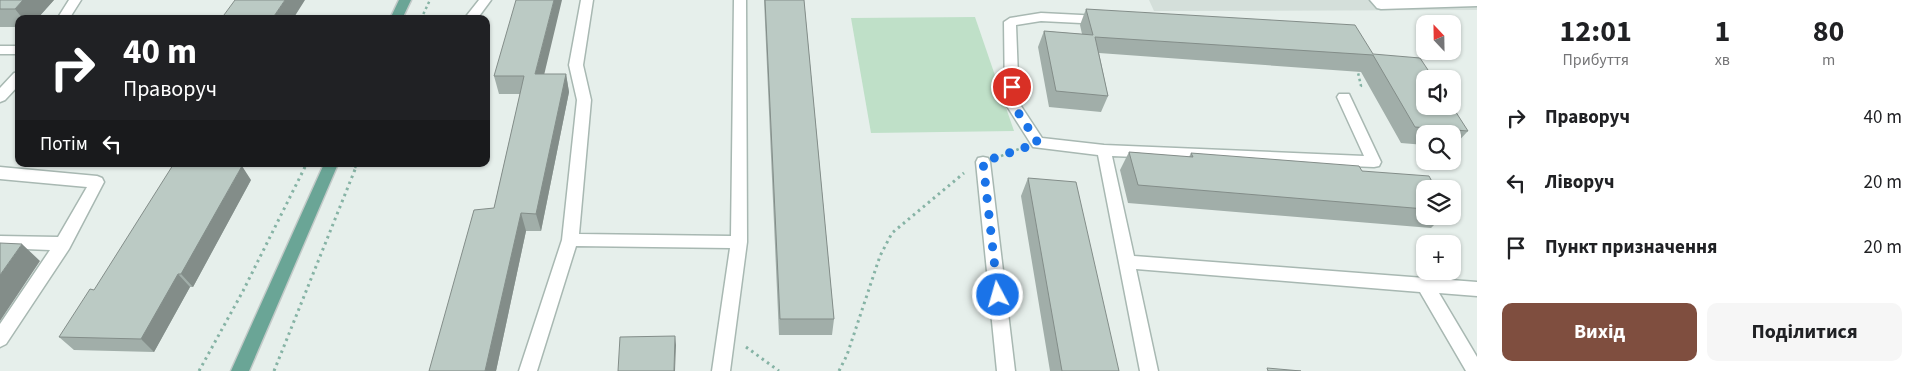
<!DOCTYPE html>
<html lang="uk">
<meta charset="utf-8">
<style>
body{margin:0;font-family:"Source Sans 3",sans-serif;background:#f6f6f6;color:#202124;height:100vh;display:flex;flex-direction:column;font-size:19px;white-space:nowrap}
*{box-sizing:border-box;margin:0}
p{font-size:16px;color:#757577}
.icon{flex:none;width:28px;height:28px;fill:none;stroke:currentColor;stroke-width:2;stroke-linecap:round;stroke-linejoin:round}
.map{position:relative;flex:1;overflow:hidden}
.drawer{display:flex;flex-direction:column;background:#fff;width:450px}
.drawer>*{flex:none}
.banner{position:absolute;left:15px;top:15px;width:475px;height:152px;border-radius:10px;box-shadow:0 1px 4px #0004;background:#202124;color:#fff;overflow:hidden}
.needle{width:32px;rotate:338deg}
.fabs{position:absolute;left:1416px;top:15px;display:grid;gap:10px}
.fabs a{display:grid;place-items:center;width:45px;height:45px;border-radius:10px;background:#fff;box-shadow:0 1px 4px #0004;font-size:25px}
.pin{position:absolute;display:grid;place-items:center;width:42px;height:42px;color:#fff;margin:-21px;border:2px solid #fff;border-radius:50%;box-shadow:0 1px 5px #0007}
.me{position:absolute;width:55px;margin:-28px;rotate:354deg;stroke-linejoin:round;filter:drop-shadow(0 0 4px #0008)}
.turn{display:flex;align-items:center;gap:18px;height:105px;padding:0 25px;font-size:22px}
.turn .icon{width:65px;height:65px;stroke-width:2.5}
.turn b{display:block;font-size:35px;line-height:42px}
.then{display:flex;align-items:center;height:48px;padding:0 25px;background:#0003;gap:10px;font-size:19px}
.eta{display:flex;justify-content:space-evenly;align-items:center;height:85px;text-align:center}
.eta b{font-size:30px;font-weight:700;line-height:35px}
.cta{display:flex;gap:10px;margin-top:auto;padding:10px 25px}
.cta a{flex:1;height:58px;border-radius:10px;background:#7f4e3f;color:#fff;font-size:20px;font-weight:700;line-height:58px;text-align:center}
.cta a+a{background:#f6f6f6;color:#202124}
ul{padding:0;list-style:none}
li{display:flex;align-items:center;gap:15px;height:65px;padding:0 25px}
li div{flex:1}
li b{display:block;font-size:19px}
li em{font-style:normal}
main{display:flex;flex:1;min-height:0}
.map>svg:first-child{display:block}
.built{fill:#d4dfda}
.green{fill:#bfe0c8}
.lines{fill:none;stroke-linecap:round;stroke-linejoin:round}
.minor-casing{stroke:#a8b8b2;stroke-width:3}
.major-casing{stroke:#c2cac8;stroke-width:3}
.path-far1{stroke:#86b3a5;stroke-width:2.5;stroke-dasharray:2.5 3;stroke-linecap:butt}
.path{stroke:#86b3a5;stroke-width:3;stroke-dasharray:2.5 4;stroke-linecap:butt}
.minor{fill:#fff;fill-rule:evenodd}
.major{fill:#6aa596;fill-rule:evenodd}
.wall{fill:#a1aea9}
.shaded-wall{fill:#838d89}
.building{fill:#bbcac4;stroke:#838d89}
.route{stroke:#1a73e8;stroke-width:9;stroke-dasharray:0 16.2}
</style>
<main>
<div class="map">
<svg width="1477" height="371" viewBox="0 0 1477 371">
<rect width="100%" height="100%" fill="#e6efeb"/>
<path class="built" d="M1149 0H1477V10L1154 11Z"/>
<path class="green" d="M975 17 1014 131 871 133 851 18Z"/>
<g class="lines">
<defs>
<path id="minor" d="M69 0H81L69 19H57Z
M479 0H491L477 19H464Z
M581 0H593L583 65 591 100 579 234 731 236 734 0H746L747 242 730 371H712L730 248 576 246 537 371H519L562 240 577 100 569 65Z
M1370 0H1477V6L1381 9 1377 8Z
M1041 13 1101 16 1107 20 1101 24 1041 21 1016 25 1019 103 1042 138 1104 145 1364 156 1337 97 1339 94H1349L1381 162 1379 166 1374 167 1112 156 1134 256 1477 282V296L1439 293 1477 357V371H1466L1420 292 1136 269 1158 371H1140L1098 155 1033 147 1005 103 1004 22 1010 18Z
M0 46H19V54H0Z
M19 72V85L5 100 0 102V88L14 73Z
M983 157 988 158 990 162 1015 371H997L976 162 978 158Z
M0 167 97 176 102 178 104 182 69 249 6 344 0 347V324L50 250 0 248V236L58 237 87 187 0 179Z"/>
<path id="major" d="M399 0H411L402 19H390Z
M324 164H338L249 371H231Z"/>
</defs>
<use href="#minor" class="minor-casing"/>
<use href="#major" class="major-casing"/>
<path class="path-far1" d="M421 19 430 0
M1357 68 1361 86 1359 88
M1001 156 1019 149
M304 168 306 164
M355 168 357 164"/>
<path class="path" d="M746 347 779 371
M199 371 243 291 305 167
M274 371 356 167
M839 371 847 355 880 256 892 233 964 173"/>
<use href="#minor" class="minor"/>
<use href="#major" class="major"/>
</g>
<path class="wall" d="M0 0H54L37 19H19V27H0Z
M764 0H804L834 319 832 335H779Z
M1086 9 1373 54 1468 131 1453 147 1452 134H1425V145L1401 143 1361 72 1099 53 1108 96 1101 112 1049 107 1038 47 1044 31 1082 34 1080 25Z
M544 74H566L569 92 541 231H526L496 371H429L494 208 520 94H499L494 76Z
M1129 152 1189 157 1191 153 1362 171 1425 189V216H1443L1431 228 1128 203 1120 170Z
M1028 178 1119 371H1050L1021 196Z
M251 180 193 287H190L154 352 74 350 59 337 94 290Z"/>
<path class="shaded-wall" d="M23 0H54L37 19H23L15 9Z
M285 0H305L293 19H272Z
M554 0H562L540 92 535 74Z
M566 74 569 92 541 231 536 214Z
M242 166 251 180 193 287 181 274Z
M521 213 526 231 496 371H485Z
M22 244 40 261 0 321V275Z
M178 274 190 287 154 352 141 339Z
M675 336 676 345 675 371H674Z"/>
<path class="building" d="M0 0H23L15 9H0Z
M235 0H285L272 19H221Z
M516 0H554L535 74H566L536 214 521 213 485 371H429L474 210 494 208 524 76H494Z
M765 0H804L834 319H780Z
M1086 9 1355 25 1373 54 1420 58 1434 79H1425V106H1452L1468 131 1415 127 1373 55 1095 37 1108 96 1056 91 1044 31 1093 35Z
M1129 152 1193 157 1191 153 1359 166 1362 171 1429 176 1436 189H1425V209L1138 185Z
M173 165 242 166 181 274H178L141 339 59 337 90 289 94 290Z
M1028 178 1076 182 1119 371H1062Z
M0 243 22 244 0 275Z
M675 336 674 371H618L620 337Z
M1267 368 1301 371H1268Z"/>
<g class="lines">
<path class="route" d="M998 295 983 162 1038 143 1012 103V87"/>
</g>
</svg>
<div class="fabs">
<a><svg class="needle" viewBox="-14 -14 28 28"><path d="M0-13l5 13h-10z" fill="#e53935"/><path d="M0 13l5-13h-10z" fill="#757577"/></svg></a>
<a><svg class="icon" aria-label="sound" viewBox="0 0 24 24"><path d="M4 9h4l5-4v14l-5-4H4zM17 9q2 3 0 6"/></svg></a>
<a><svg class="icon" aria-label="search" viewBox="0 0 24 24"><circle cx="10" cy="10" r="6"/><path d="M15 15l6 6"/></svg></a>
<a><svg class="icon" aria-label="layers" viewBox="0 0 24 24"><path d="M12 4l9 5-9 5-9-5zM3 14l9 5 9-5"/></svg></a>
<a>+</a>
</div>
<div class="pin" style="left:1012px;top:87px;background:#d93025"><svg class="icon" aria-label="arrive" viewBox="0 0 24 24"><path d="M6 21V4h12l-3 4 3 4H6"/></svg></div>
<svg class="me" style="left:998px;top:295px" viewBox="-20 -20 40 40"><circle r="17" fill="#1a73e8" stroke="#fff" stroke-width="3"/><path d="M0-11L8 9 0 5-8 9z" fill="#fff"/></svg>
<div class="banner">
<div class="turn"><svg class="icon" aria-label="right" viewBox="0 0 24 24"><path d="M7 20v-9h11M14 6l5 5-5 5"/></svg><div><b>40 m</b>Праворуч</div></div>
<div class="then">Потім<svg class="icon" aria-label="left" viewBox="0 0 24 24"><path d="M17 20v-9H6M10 6l-5 5 5 5"/></svg></div>
</div>
</div>
<section class="drawer">
<div class="eta">
<div><b>12:01</b><p>Прибуття</p></div>
<div><b>1</b><p>хв</p></div>
<div><b>80</b><p>m</p></div>
</div>
<ul>
<li><svg class="icon" aria-label="right" viewBox="0 0 24 24"><path d="M7 20v-9h11M14 6l5 5-5 5"/></svg><div><b>Праворуч</b></div><em>40 m</em></li>
<li><svg class="icon" aria-label="left" viewBox="0 0 24 24"><path d="M17 20v-9H6M10 6l-5 5 5 5"/></svg><div><b>Ліворуч</b></div><em>20 m</em></li>
<li><svg class="icon" aria-label="arrive" viewBox="0 0 24 24"><path d="M6 21V4h12l-3 4 3 4H6"/></svg><div><b>Пункт призначення</b></div><em>20 m</em></li>
</ul>
<div class="cta"><a>Вихід</a><a>Поділитися</a></div>
</section>
</main>
